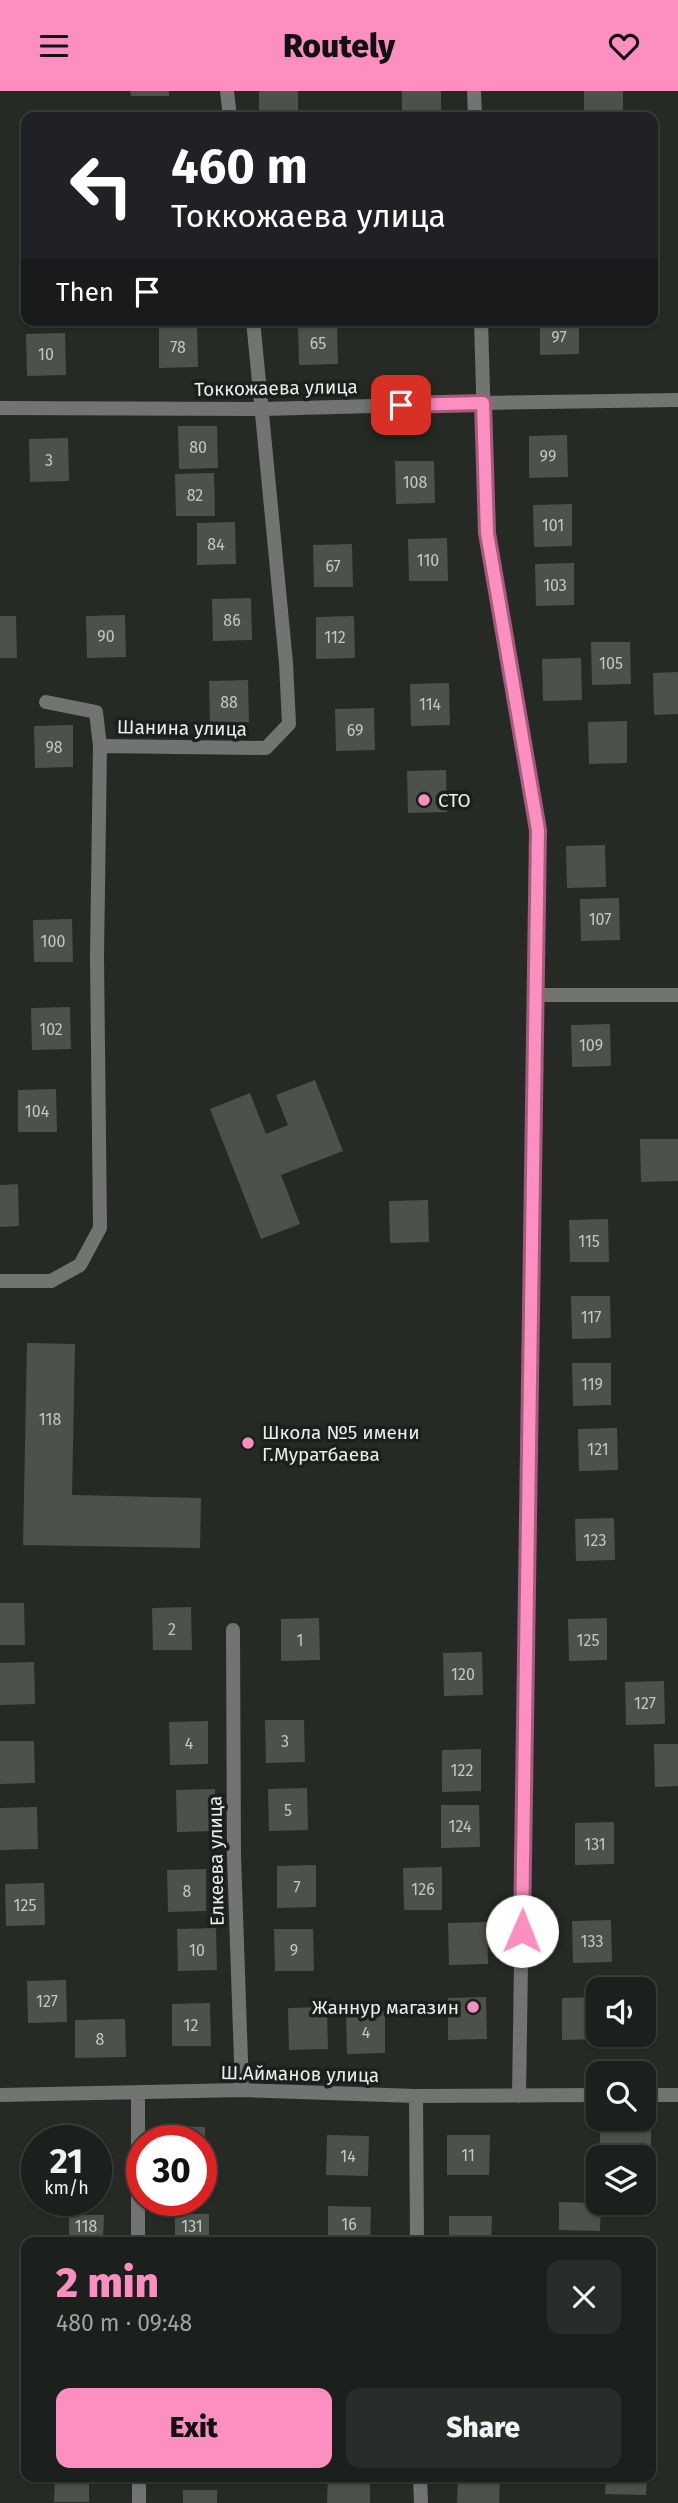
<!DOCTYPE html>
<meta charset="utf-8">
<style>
body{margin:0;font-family:"Fira Sans",sans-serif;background:#292d29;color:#f1f3f6;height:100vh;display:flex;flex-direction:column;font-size:26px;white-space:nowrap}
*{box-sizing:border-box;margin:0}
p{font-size:23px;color:#a0a3a3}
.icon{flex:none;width:38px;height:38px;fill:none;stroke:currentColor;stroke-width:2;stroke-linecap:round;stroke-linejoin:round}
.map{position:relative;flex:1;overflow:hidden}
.drawer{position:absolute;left:21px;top:2146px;width:635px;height:245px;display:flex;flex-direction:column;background:#1c201c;border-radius:14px;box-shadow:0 2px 5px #0004,0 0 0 2px #3a3e3b}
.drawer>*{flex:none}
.banner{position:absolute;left:21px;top:21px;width:637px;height:214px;border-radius:14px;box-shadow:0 2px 5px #0004,0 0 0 2px #3a3e3b;background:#202124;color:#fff;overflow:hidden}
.tools{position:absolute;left:586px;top:1886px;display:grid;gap:14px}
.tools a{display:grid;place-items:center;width:70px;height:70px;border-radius:14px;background:#1c201c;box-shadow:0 2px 5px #0004,0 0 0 2px #3a3e3b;font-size:35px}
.speed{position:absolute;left:21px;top:2034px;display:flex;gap:14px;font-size:35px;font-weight:700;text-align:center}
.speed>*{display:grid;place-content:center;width:91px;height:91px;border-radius:50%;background:#1c201c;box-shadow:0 2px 5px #0004,0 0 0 2px #3a3e3b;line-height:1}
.speed small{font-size:18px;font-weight:400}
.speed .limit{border:10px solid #d22;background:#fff;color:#111}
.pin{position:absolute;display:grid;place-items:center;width:60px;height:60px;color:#fff;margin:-30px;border-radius:14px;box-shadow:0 4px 10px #0006}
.me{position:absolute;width:77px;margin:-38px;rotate:1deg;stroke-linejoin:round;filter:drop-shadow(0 0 5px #0008)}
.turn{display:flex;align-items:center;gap:24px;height:147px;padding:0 35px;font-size:32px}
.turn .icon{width:91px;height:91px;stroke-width:2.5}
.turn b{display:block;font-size:49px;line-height:60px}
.then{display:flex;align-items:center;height:66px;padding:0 35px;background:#0003;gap:14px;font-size:26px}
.round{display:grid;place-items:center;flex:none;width:74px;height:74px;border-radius:14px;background:#292d29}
.overview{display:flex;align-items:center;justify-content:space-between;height:119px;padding:0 35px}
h1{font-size:42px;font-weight:800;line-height:52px;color:#fd8ec0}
.action{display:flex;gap:14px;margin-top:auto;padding:14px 35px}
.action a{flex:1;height:80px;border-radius:14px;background:#fd8ec0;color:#111;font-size:28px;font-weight:800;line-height:80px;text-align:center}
.action a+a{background:#292d29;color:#f1f3f6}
header{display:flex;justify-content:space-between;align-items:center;height:91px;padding:0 35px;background:#fd8ec0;color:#111;font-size:32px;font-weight:800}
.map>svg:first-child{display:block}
.building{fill:#4c514c}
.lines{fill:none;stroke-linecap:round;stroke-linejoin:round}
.service{stroke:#717471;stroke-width:14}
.minor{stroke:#717471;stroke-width:14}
.route-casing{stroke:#a45c7d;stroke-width:18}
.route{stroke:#fd8ec0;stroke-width:12}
.poi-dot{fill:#fd8ec0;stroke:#1c201c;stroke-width:2.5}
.labels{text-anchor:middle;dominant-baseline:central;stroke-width:7;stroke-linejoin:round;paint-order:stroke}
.number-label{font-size:16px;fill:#c3c7c3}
.street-label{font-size:19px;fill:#ebeeeb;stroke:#1c201c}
.poi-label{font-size:19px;fill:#ebeeeb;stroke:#1c201c;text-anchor:start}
</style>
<header><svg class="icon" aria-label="menu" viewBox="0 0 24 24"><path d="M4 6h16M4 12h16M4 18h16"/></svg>Routely<svg class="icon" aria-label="heart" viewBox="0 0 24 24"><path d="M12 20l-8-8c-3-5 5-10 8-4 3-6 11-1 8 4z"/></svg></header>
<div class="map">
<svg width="678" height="2412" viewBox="0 0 678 2412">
<rect width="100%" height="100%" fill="#262a25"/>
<path class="building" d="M130 0H169V5H131Z
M259 0H298V26H259Z
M402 0H441V26H402Z
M584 0H623V23H584Z
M540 229H579V263L540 264Z
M337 231 338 273 299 274 298 232Z
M197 234 198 276 159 277V235Z
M65 242 66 284 27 285 26 243Z
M178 335H217L218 377 179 378Z
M567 344 568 386 529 387V345Z
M68 347 69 390 30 391 29 348Z
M395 370H434L435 412 396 413Z
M214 382 215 425H176L175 383Z
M572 413V455L534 456 533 414Z
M235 431 236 473 197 474V432Z
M447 447 448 490H409L408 448Z
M352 453 353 496H314L313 454Z
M574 472V514L536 515 535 473Z
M251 507 252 549 213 550 212 508Z
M125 524 126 566 87 567 86 525Z
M0 525H16L17 567H0Z
M354 525 355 567 316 568V526Z
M591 551H630L631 593 592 594Z
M581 567 582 609 543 610 542 568Z
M678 581V623L654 624 653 582Z
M248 589 249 631 210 632 209 590Z
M449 592 450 634 411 635 410 593Z
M374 617 375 659 336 660 335 618Z
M627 630V672L589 673 588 631Z
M73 634V676L35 677 34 635Z
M446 679 447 721 408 722 407 680Z
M605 754 606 796 567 797 566 755Z
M619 807 620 849 581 850 580 808Z
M72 828 73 871H34L33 829Z
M70 916 71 958 32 959 31 917Z
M610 933 611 975 572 976 571 934Z
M315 989 343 1060 281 1084 300 1133 261 1148 210 1018 250 1002 266 1043 288 1034 276 1004Z
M56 998 57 1041H18V999Z
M640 1048H678V1090L641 1091Z
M18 1093 19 1135 0 1136V1094Z
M428 1109 429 1151 390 1152 389 1110Z
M608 1128 609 1171H570L569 1129Z
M571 1205H610L611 1247 572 1248Z
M27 1252 75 1253 72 1404 201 1407 200 1457 23 1454Z
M572 1272H611V1314L573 1315Z
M617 1337 618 1379 579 1380 578 1338Z
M614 1427 615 1469 576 1470 575 1428Z
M0 1512H24L25 1554H0Z
M191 1516 192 1559H153L152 1517Z
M319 1527 320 1569 281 1570V1528Z
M607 1527V1569L569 1570 568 1528Z
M482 1561 483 1604 444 1605 443 1562Z
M34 1571 35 1613 0 1614V1572Z
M664 1590 665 1633 626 1634 625 1591Z
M265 1629H304L305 1671 266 1672Z
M208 1630V1673L170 1674 169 1631Z
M0 1650H34L35 1692 0 1693Z
M654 1653H678V1695L655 1696Z
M481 1658V1700L442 1701V1659Z
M307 1697 308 1739 269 1740 268 1698Z
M215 1698 216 1740 177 1741 176 1699Z
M441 1714H479L480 1756 441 1757Z
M37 1716 38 1758 0 1759V1717Z
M614 1731V1773L575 1774V1732Z
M316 1774V1816L277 1817V1775Z
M442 1776V1819H404L403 1777Z
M206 1778V1820L168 1821 167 1779Z
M44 1792 45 1834 6 1835 5 1793Z
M611 1829 612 1871 573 1872 572 1830Z
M487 1831 488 1873 449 1874 448 1832Z
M216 1837 217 1879 178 1880 177 1838Z
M274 1838H313L314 1880H275Z
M66 1889 67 1931 28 1932 27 1890Z
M486 1906 487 1948 448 1949V1907Z
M598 1906V1944H601V1948L562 1949V1907Z
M210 1912 211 1955H172V1913Z
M327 1916 328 1958 289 1959 288 1917Z
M385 1920V1962L347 1963 346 1921Z
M125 1928 126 1966 75 1967V1929Z
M171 2035 205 2036V2060H201V2049H171Z
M651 2038V2086H644V2067H600V2039Z
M327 2044 369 2045 368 2085 326 2084Z
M447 2044H490L489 2084H447Z
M559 2111 601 2112 600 2140 559 2139Z
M328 2115 371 2116 370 2151H328Z
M175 2123H209V2147H175Z
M69 2124H104L103 2148 69 2147Z
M449 2125H492L491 2151H449Z
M328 2385H370V2412H327Z
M606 2385H647L646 2404 605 2403Z
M458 2386 500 2387 499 2412H457Z
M55 2387H89V2411H54Z
M183 2399H217V2412H183Z"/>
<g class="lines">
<path class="service" d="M46 611 96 621 100 655"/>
<path class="minor" d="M227 0 230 26
M474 0 475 26
M481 229 487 442 538 739 519 2005
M0 317 263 318 483 312 678 309
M535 904H678
M0 1190H51L80 1174 100 1137 97 866 100 655 266 657 289 633 286 572 253 229
M233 1539 234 1765 242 1999
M138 2002V2151
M0 2004 242 1999 416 2005 598 2004
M644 2004H678
M416 2005 417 2151
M139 2385V2412
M420 2385 421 2412"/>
</g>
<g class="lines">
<defs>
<path id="route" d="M401 314 483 312 487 442 538 739 522 1840"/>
</defs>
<use href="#route" class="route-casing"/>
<use href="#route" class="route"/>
</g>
<g class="poi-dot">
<circle cx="424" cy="709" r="7"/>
<circle cx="248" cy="1352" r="7"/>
<circle cx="473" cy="1916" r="7"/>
</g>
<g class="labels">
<g class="number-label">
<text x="559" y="246">97</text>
<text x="318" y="252">65</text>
<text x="178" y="256">78</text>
<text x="46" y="263">10</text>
<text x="198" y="356">80</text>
<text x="548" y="365">99</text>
<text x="49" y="369">3</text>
<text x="415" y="391">108</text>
<text x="195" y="404">82</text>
<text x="553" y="434">101</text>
<text x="216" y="453">84</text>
<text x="428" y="469">110</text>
<text x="333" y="475">67</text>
<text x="555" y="494">103</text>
<text x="232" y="529">86</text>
<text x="106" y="545">90</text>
<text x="335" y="546">112</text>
<text x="611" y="572">105</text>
<text x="229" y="611">88</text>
<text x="430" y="613">114</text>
<text x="355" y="639">69</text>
<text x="54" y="656">98</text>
<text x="600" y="828">107</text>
<text x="53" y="850">100</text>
<text x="51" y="938">102</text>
<text x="591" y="954">109</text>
<text x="37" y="1020">104</text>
<text x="589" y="1150">115</text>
<text x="591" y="1226">117</text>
<text x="592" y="1293">119</text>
<text x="50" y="1328">118</text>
<text x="598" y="1358">121</text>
<text x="595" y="1449">123</text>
<text x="172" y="1538">2</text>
<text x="300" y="1549">1</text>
<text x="588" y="1549">125</text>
<text x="463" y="1583">120</text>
<text x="645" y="1612">127</text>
<text x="285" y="1650">3</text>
<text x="189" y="1652">4</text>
<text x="462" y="1679">122</text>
<text x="288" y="1719">5</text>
<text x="460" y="1735">124</text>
<text x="595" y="1753">131</text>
<text x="297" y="1796">7</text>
<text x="423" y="1798">126</text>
<text x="187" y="1800">8</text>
<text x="25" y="1814">125</text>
<text x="592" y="1850">133</text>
<text x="197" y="1859">10</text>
<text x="294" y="1859">9</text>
<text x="47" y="1910">127</text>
<text x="191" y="1934">12</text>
<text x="366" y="1941">4</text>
<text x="100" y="1948">8</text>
<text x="468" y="2064">11</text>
<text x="348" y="2065">14</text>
<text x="349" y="2133">16</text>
<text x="86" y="2135">118</text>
<text x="192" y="2135">131</text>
</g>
<g class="street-label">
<text transform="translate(276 297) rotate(-1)">Токкожаева улица</text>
<text transform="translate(182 637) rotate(1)">Шанина улица</text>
<text transform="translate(216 1770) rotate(-91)">Елкеева улица</text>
<text transform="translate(300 1983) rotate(1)">Ш.Айманов улица</text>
</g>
<g class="poi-label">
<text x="438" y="709">СТО</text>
<text x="262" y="1341">Школа №5 имени<tspan x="262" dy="22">Г.Муратбаева</tspan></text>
<text x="459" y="1916" text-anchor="end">Жаннур магазин</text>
</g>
</g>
</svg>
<div class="tools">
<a><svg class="icon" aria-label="sound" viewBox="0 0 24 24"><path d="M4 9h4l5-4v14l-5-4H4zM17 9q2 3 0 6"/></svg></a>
<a><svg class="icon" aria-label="search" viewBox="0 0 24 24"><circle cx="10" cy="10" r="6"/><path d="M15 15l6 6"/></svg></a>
<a><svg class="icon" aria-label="layers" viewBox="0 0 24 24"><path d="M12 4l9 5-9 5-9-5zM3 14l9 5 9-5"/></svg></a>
</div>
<div class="speed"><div>21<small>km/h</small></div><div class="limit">30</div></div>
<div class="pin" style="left:401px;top:314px;background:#d93025"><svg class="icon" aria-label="arrive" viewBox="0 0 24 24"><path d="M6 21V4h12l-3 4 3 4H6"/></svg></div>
<svg class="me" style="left:522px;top:1840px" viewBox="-20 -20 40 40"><circle r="19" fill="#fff"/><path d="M0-13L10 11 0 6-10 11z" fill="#fd8ec0"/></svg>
<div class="banner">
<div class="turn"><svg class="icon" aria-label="left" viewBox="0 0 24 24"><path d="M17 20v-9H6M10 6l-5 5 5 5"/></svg><div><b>460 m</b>Токкожаева улица</div></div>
<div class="then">Then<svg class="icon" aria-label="arrive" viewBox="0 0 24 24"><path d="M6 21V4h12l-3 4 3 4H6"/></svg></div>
</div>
<section class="drawer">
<div class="overview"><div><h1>2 min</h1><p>480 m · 09:48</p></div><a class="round"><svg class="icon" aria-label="close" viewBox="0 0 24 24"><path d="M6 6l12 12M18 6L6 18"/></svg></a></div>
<div class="action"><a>Exit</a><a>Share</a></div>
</section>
</div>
